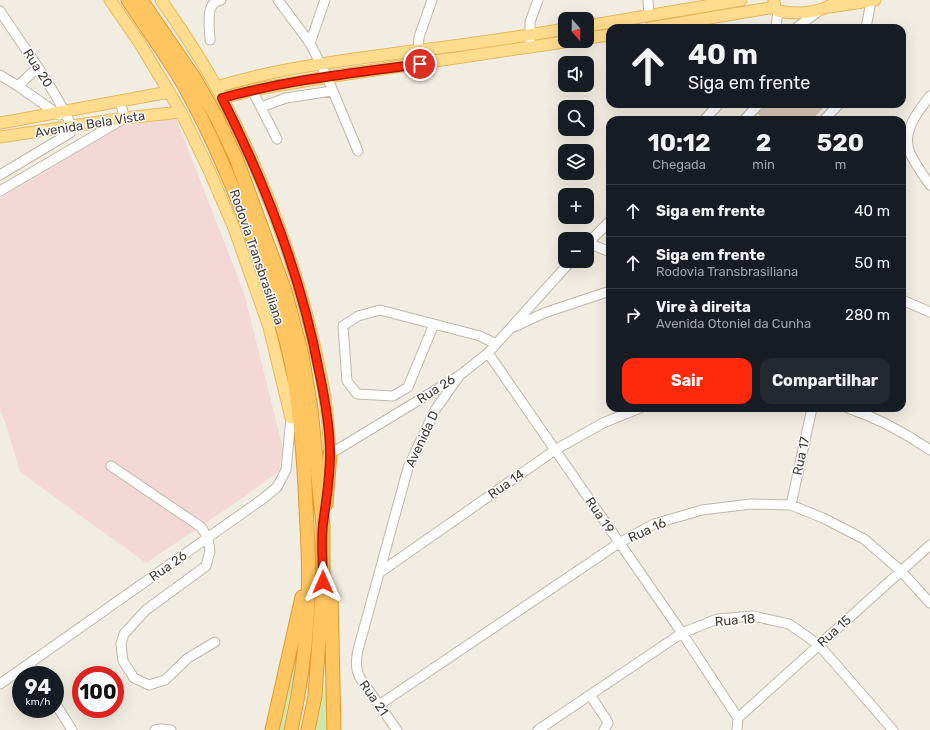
<!DOCTYPE html>
<html lang="pt">
<meta charset="utf-8">
<style>
body{margin:0;font-family:Rubik,sans-serif;background:#242831;color:#f1f3f6;height:100vh;display:flex;flex-direction:column;font-size:15px;white-space:nowrap}
*{box-sizing:border-box;margin:0}
p{font-size:13px;color:#9ea1a6}
.icon{flex:none;width:22px;height:22px;fill:none;stroke:currentColor;stroke-width:2;stroke-linecap:round;stroke-linejoin:round}
.map{position:relative;flex:1;overflow:hidden}
.drawer{position:absolute;left:606px;top:116px;width:300px;height:296px;display:flex;flex-direction:column;background:#171b24;border-radius:12px;box-shadow:0 4px 16px #0002}
.drawer>*{flex:none}
.top-card{position:absolute;left:606px;top:24px;width:300px;height:84px;border-radius:12px;box-shadow:0 4px 16px #0002;background:#171b24;color:#f1f3f6;overflow:hidden}
.needle{width:26px;rotate:160deg}
.fabs{position:absolute;left:558px;top:12px;display:grid;gap:8px}
.fabs a{display:grid;place-items:center;width:36px;height:36px;border-radius:8px;background:#171b24;box-shadow:0 4px 16px #0002;font-size:20px}
.speed{position:absolute;left:12px;top:666px;display:flex;gap:8px;font-size:20px;font-weight:700;text-align:center}
.speed>*{display:grid;place-content:center;width:52px;height:52px;border-radius:50%;background:#171b24;box-shadow:0 4px 16px #0002;line-height:1}
.speed small{font-size:10px;font-weight:400}
.speed .limit{border:6px solid #d22;background:#fff;color:#111}
.pin{position:absolute;display:grid;place-items:center;width:34px;height:34px;color:#fff;margin:-17px;border:2px solid #fff;border-radius:50%;box-shadow:0 1px 4px #0007}
.me{position:absolute;width:44px;margin:-22px;rotate:0deg;stroke-linejoin:round;filter:drop-shadow(0 0 3px #0008)}
.turn{display:flex;align-items:center;gap:14px;height:84px;padding:0 16px;font-size:18px}
.turn .icon{width:52px;height:52px;stroke-width:2.5}
.turn b{display:block;font-size:28px;line-height:34px}
.eta{display:flex;justify-content:space-evenly;align-items:center;height:68px;text-align:center}
.eta b{font-size:24px;font-weight:700;line-height:28px}
.primary-button{display:flex;gap:8px;margin-top:auto;padding:8px 16px}
.primary-button a{flex:1;height:46px;border-radius:12px;background:#ff2a0c;color:#fff;font-size:16px;font-weight:700;line-height:46px;text-align:center}
.primary-button a+a{background:#242831;color:#f1f3f6}
ul{padding:0;list-style:none}
li{display:flex;align-items:center;gap:12px;height:52px;padding:0 16px;border-top:1px solid #363941}
li div{flex:1}
li b{display:block;font-size:15px}
li em{font-style:normal}
.map>svg:first-child{display:block}
.medical{fill:#f3d8d5}
.green{fill:#cde8a9}
.building{fill:#d3c8b8;stroke:#cebfab}
.lines{fill:none;stroke-linecap:round;stroke-linejoin:round}
.minor-casing{stroke:#c0b7a8;stroke-width:11}
.major-casing{stroke:#e6b85c;stroke-width:13}
.highway-casing{stroke:#e0992e;stroke-width:15}
.minor{stroke:#fff;stroke-width:9}
.major{stroke:#ffdc8e;stroke-width:11}
.highway{stroke:#ffc560;stroke-width:13}
.route-casing{stroke:#a61b08;stroke-width:10}
.route{stroke:#ff2a0c;stroke-width:7}
.labels{text-anchor:middle;dominant-baseline:central;stroke-width:3;stroke-linejoin:round;paint-order:stroke}
.street-label{font-size:13px;fill:#433c33;stroke:#fff}
</style>
<div class="map">
<svg width="930" height="730" viewBox="0 0 930 730">
<rect width="100%" height="100%" fill="#f2ede2"/>
<path class="medical" d="M176 118 244 293 283 449 279 471 244 497 146 563 20 472 5 421 0 412V198L122 126Z"/>
<path class="green" d="M296 664 283 730H275L291 665Z
M329 666 330 730H316Z"/>
<path class="building" d="M765 104H826L811 120H765L758 113 764 108Z"/>
<g class="lines">
<defs>
<path id="minor" d="M278 0 310 43
M325 0 310 43 327 77 358 151
M648 0 649 16
M0 11C25 49 53 86 72 127
M776 28 778 11
M796 28 819 11
M866 28 871 1
M210 40C210 28 204 2 221 0
M530 48V22L538 0
M418 51 419 37 432 0
M0 75 18 86 59 115
M18 86 38 67
M252 90 277 139
M930 96C918 111 901 132 910 153 915 164 923 175 930 185
M261 107 286 98 332 91
M704 120 719 104
M744 120 759 104
M824 120 839 104
M0 175 70 133 72 127
M0 191 125 118 120 102
M588 243 610 252
M587 244 610 221
M902 300 930 312
M434 324 408 387 393 396 357 394 347 381 343 326 358 316 380 310 480 336 496 344
M514 327 544 313 610 291
M488 353 682 633 738 718
M848 408C877 418 904 432 930 450
M330 454 457 377
M111 466 201 527 208 538 210 551 206 566 146 610 124 634 121 644 123 661 134 678 149 685 165 680 188 658 215 642
M791 505 812 408
M379 573 555 450 603 423 640 408
M29 664 36 675
M0 684 264 498 277 487 286 470 291 418
M590 695 606 719 608 723 604 730
M55 703 72 730
M379 705 619 543 654 524 702 510 751 504 791 505 823 518 864 539 901 571 930 603
M738 718 930 545
M155 730 161 729 171 730
M397 730 360 678C355 668 356 660 358 650L408 468 435 410 460 375 488 353 571 261
M538 730 682 633 717 619 753 616 789 624 819 645 893 730
M737 730 738 718"/>
<path id="major" d="M110 0 139 42 181 112 209 170 234 228 269 327 291 418
M161 0C182 30 202 60 219 92 256 161 284 233 305 308 313 340 322 373 326 406 328 422 329 438 330 454
M774 1 775 7 778 11C799 15 822 13 839 0
M830 7 875 0
M587 26 741 0
M650 28 775 7
M587 38 610 35
M216 87C278 68 341 61 405 52 458 46 512 38 565 29
M223 98 252 90 327 77 571 41
M0 123 169 92
M0 137 125 118 181 112"/>
<path id="highway" d="M128 0C147 29 168 57 185 87 214 139 236 194 257 250 270 286 283 323 291 361 300 409 304 458 306 507 308 544 310 582 307 619 305 656 299 694 291 730
M141 0 195 79 217 118 236 158 285 291 302 355 311 409 323 526V582L315 696 308 730
M326 504 330 454
M323 582 331 594 334 730
M272 730 302 597"/>
</defs>
<use href="#minor" class="minor-casing"/>
<use href="#major" class="major-casing"/>
<use href="#highway" class="highway-casing"/>
<use href="#minor" class="minor"/>
<use href="#major" class="major"/>
<use href="#highway" class="highway"/>
</g>
<g class="lines">
<defs>
<path id="route" d="M323 582C323 563 321 543 323 524 326 501 330 479 330 455 330 427 325 399 319 371 301 275 266 185 222 98 287 80 354 73 420 64"/>
</defs>
<use href="#route" class="route-casing"/>
<use href="#route" class="route"/>
</g>
<g class="labels">
<g class="street-label">
<text transform="translate(38 68) rotate(57)">Rua 20</text>
<text transform="translate(90 124) rotate(-9)">Avenida Bela Vista</text>
<text transform="translate(257 257) rotate(71)">Rodovia Transbrasiliana</text>
<text transform="translate(436 389) rotate(-32)">Rua 26</text>
<text transform="translate(422 439) rotate(-65)">Avenida D</text>
<text transform="translate(801 456) rotate(-78)">Rua 17</text>
<text transform="translate(506 484) rotate(-35)">Rua 14</text>
<text transform="translate(600 515) rotate(56)">Rua 19</text>
<text transform="translate(647 530) rotate(-25)">Rua 16</text>
<text transform="translate(168 566) rotate(-35)">Rua 26</text>
<text transform="translate(735 620) rotate(-5)">Rua 18</text>
<text transform="translate(834 631) rotate(-42)">Rua 15</text>
<text transform="translate(374 698) rotate(55)">Rua 21</text>
</g>
</g>
</svg>
<div class="fabs">
<a><svg class="needle" viewBox="-14 -14 28 28"><path d="M0-13l5 13h-10z" fill="#e53935"/><path d="M0 13l5-13h-10z" fill="#9ea1a6"/></svg></a>
<a><svg class="icon" aria-label="sound" viewBox="0 0 24 24"><path d="M4 9h4l5-4v14l-5-4H4zM17 9q2 3 0 6"/></svg></a>
<a><svg class="icon" aria-label="search" viewBox="0 0 24 24"><circle cx="10" cy="10" r="6"/><path d="M15 15l6 6"/></svg></a>
<a><svg class="icon" aria-label="layers" viewBox="0 0 24 24"><path d="M12 4l9 5-9 5-9-5zM3 14l9 5 9-5"/></svg></a>
<a>+</a>
<a>−</a>
</div>
<div class="speed"><div>94<small>km/h</small></div><div class="limit">100</div></div>
<div class="pin" style="left:420px;top:64px;background:#d93025"><svg class="icon" aria-label="arrive" viewBox="0 0 24 24"><path d="M6 21V4h12l-3 4 3 4H6"/></svg></div>
<svg class="me" style="left:323px;top:582px" viewBox="-20 -20 40 40"><path d="M0-17L14 15 0 8-14 15z" fill="#ff2a0c" stroke="#fff" stroke-width="4"/></svg>
<div class="top-card">
<div class="turn"><svg class="icon" aria-label="ahead" viewBox="0 0 24 24"><path d="M12 20V5M6 11l6-6 6 6"/></svg><div><b>40 m</b>Siga em frente</div></div>
</div>
<section class="drawer">
<div class="eta">
<div><b>10:12</b><p>Chegada</p></div>
<div><b>2</b><p>min</p></div>
<div><b>520</b><p>m</p></div>
</div>
<ul>
<li><svg class="icon" aria-label="ahead" viewBox="0 0 24 24"><path d="M12 20V5M6 11l6-6 6 6"/></svg><div><b>Siga em frente</b></div><em>40 m</em></li>
<li><svg class="icon" aria-label="ahead" viewBox="0 0 24 24"><path d="M12 20V5M6 11l6-6 6 6"/></svg><div><b>Siga em frente</b><p>Rodovia Transbrasiliana</p></div><em>50 m</em></li>
<li><svg class="icon" aria-label="right" viewBox="0 0 24 24"><path d="M7 20v-9h11M14 6l5 5-5 5"/></svg><div><b>Vire à direita</b><p>Avenida Otoniel da Cunha</p></div><em>280 m</em></li>
</ul>
<div class="primary-button"><a>Sair</a><a>Compartilhar</a></div>
</section>
</div>
